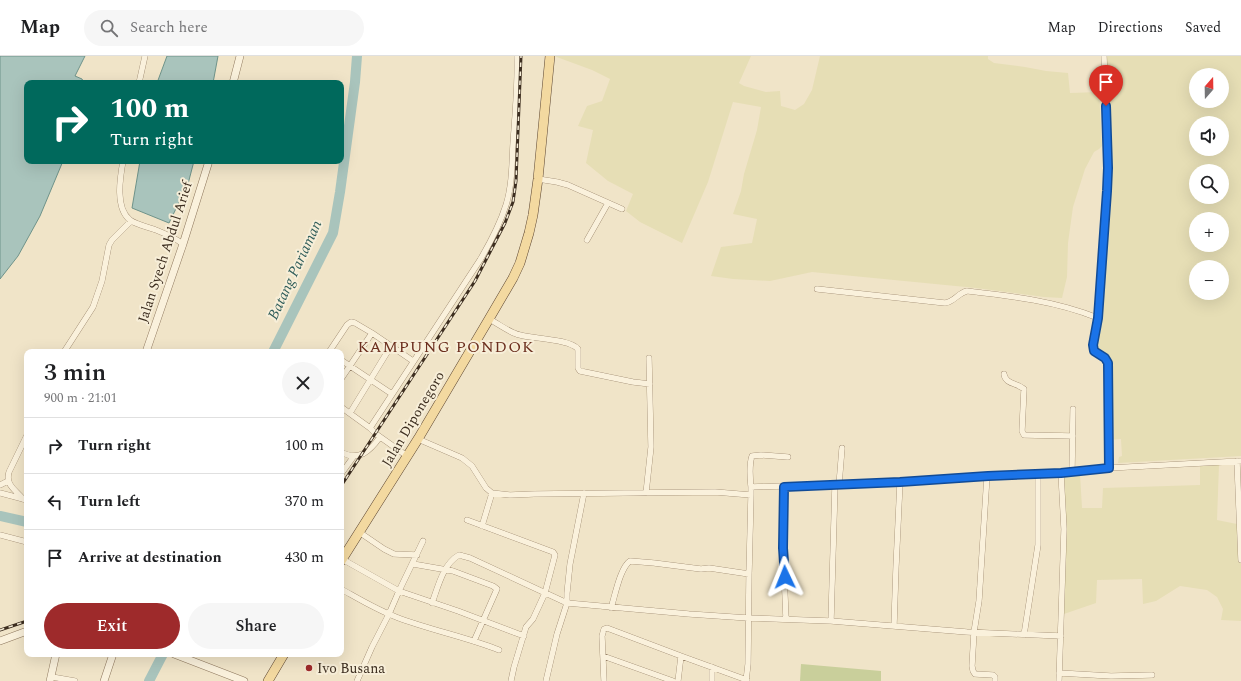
<!DOCTYPE html>
<meta charset="utf-8">
<style>
body{margin:0;font-family:Spectral,serif;background:#f6f6f6;color:#202124;height:100vh;display:flex;flex-direction:column;font-size:15px;white-space:nowrap}
*{box-sizing:border-box;margin:0}
p{font-size:13px;color:#757577}
.icon{flex:none;width:22px;height:22px;fill:none;stroke:currentColor;stroke-width:2;stroke-linecap:round;stroke-linejoin:round}
.map{position:relative;flex:1;overflow:hidden}
.panel{position:absolute;left:24px;top:293px;width:320px;height:308px;display:flex;flex-direction:column;background:#fff;border-radius:8px;box-shadow:0 4px 16px #0002}
.panel>*{flex:none}
.banner{position:absolute;left:24px;top:24px;width:320px;height:84px;border-radius:8px;box-shadow:0 4px 16px #0002;background:#00695c;color:#fff;overflow:hidden}
.needle{width:26px;rotate:20deg}
.controls{position:absolute;left:1189px;top:12px;display:grid;gap:8px}
.controls a{display:grid;place-items:center;width:40px;height:40px;border-radius:50%;background:#fff;box-shadow:0 4px 16px #0002;font-size:20px}
.pin{position:absolute;display:grid;place-items:center;width:34px;height:34px;color:#fff;margin:-41px -17px;border-radius:50% 50% 50% 0;rotate:-45deg;box-shadow:0 0 4px #0007}
.pin .icon{rotate:45deg}
.me{position:absolute;width:44px;margin:-22px;rotate:358deg;stroke-linejoin:round;filter:drop-shadow(0 0 3px #0008)}
.turn{display:flex;align-items:center;gap:14px;height:84px;padding:0 20px;font-size:18px}
.turn .icon{width:52px;height:52px;stroke-width:2.5}
.turn b{display:block;font-size:28px;line-height:34px}
.round{display:grid;place-items:center;flex:none;width:42px;height:42px;border-radius:21px;background:#f6f6f6}
.overview{display:flex;align-items:center;justify-content:space-between;height:68px;padding:0 20px}
h1{font-size:24px;font-weight:600;line-height:30px}
.primary-button{display:flex;gap:8px;margin-top:auto;padding:8px 20px}
.primary-button a{flex:1;height:46px;border-radius:24px;background:#9e2a2b;color:#fff;font-size:16px;font-weight:600;line-height:46px;text-align:center}
.primary-button a+a{background:#f6f6f6;color:#202124}
ul{padding:0;list-style:none}
li{display:flex;align-items:center;gap:12px;height:56px;padding:0 20px;border-top:1px solid #e0e0e0}
li div{flex:1}
li b{display:block;font-size:15px}
li em{font-style:normal}
header{display:flex;align-items:center;gap:24px;box-sizing:border-box;height:56px;padding:0 20px;background:#fff;border-bottom:1px solid #e0e0e0}
header strong{font-size:19px}
nav{display:flex;gap:22px;margin-inline-start:auto;font-size:14px}
.search{width:280px;height:36px;background:#f6f6f6;display:flex;align-items:center;gap:10px;box-sizing:border-box;padding:0 14px;border-radius:22px;color:#757577;font-size:15px}
.map>svg:first-child{display:block}
.farmland{fill:#e6deb5;fill-rule:evenodd}
.green{fill:#c9cf9b}
.water{fill:#a9c4bc;stroke:#6f938a}
.lines{fill:none;stroke-linecap:round;stroke-linejoin:round}
.river{stroke:#a9c4bc;stroke-width:10}
.minor-casing{stroke:#8d765c;stroke-width:6}
.tertiary-casing{stroke:#8d765c;stroke-width:8}
.primary-casing{stroke:#5b4430;stroke-width:10}
.minor{stroke:#faf1dc;stroke-width:5.5}
.tertiary{stroke:#faf1dc;stroke-width:7}
.primary{stroke:#f3d9a0;stroke-width:9}
.rail-casing{stroke:#3d2e20;stroke-width:3}
.rail{stroke:#f7eed8;stroke-width:1.5;stroke-dasharray:4.5;stroke-linecap:butt}
.route-casing{stroke:#114b97;stroke-width:10}
.route{stroke:#1a73e8;stroke-width:7}
.poi-dot{fill:#9e2a2b;stroke:#f7eed8;stroke-width:1.5}
.labels{text-anchor:middle;dominant-baseline:central;stroke-width:4;stroke-linejoin:round;paint-order:stroke}
.street-label{font-size:14px;fill:#3d2e20;stroke:#f7eed8}
.poi-label{font-size:14px;fill:#3d2e20;stroke:#f7eed8;text-anchor:start}
.water-label{font-size:15px;font-style:italic;fill:#2f5d5a;stroke:#f7eed8}
.quarter-label{font-size:16px;letter-spacing:1px;fill:#6b2e1e;stroke:#f7eed8}
</style>
<header>
<strong>Map</strong>
<div class="search"><svg class="icon" aria-label="search" viewBox="0 0 24 24"><circle cx="10" cy="10" r="6"/><path d="M15 15l6 6"/></svg>Search here</div>
<nav><a>Map</a><a>Directions</a><a>Saved</a></nav>
</header>
<div class="map">
<svg width="1241" height="625" viewBox="0 0 1241 625">
<rect width="100%" height="100%" fill="#f0e4c8"/>
<path class="farmland" d="M554 0H751L739 27 744 30 766 36 780 35 781 50 795 54 804 48 812 34 820 0H988V3L994 7 1025 11 1046 15 1068 17 1070 37 1099 36 1102 90 1099 93 1094 96 1085 113 1073 151 1068 187 1067 221 1062 242 1044 241 976 232 812 216 770 225 733 223 711 220 721 191 752 187 757 163 733 158 741 135 744 118 757 74 761 51 733 46 708 126 682 187 640 166 626 155 633 138 608 125 586 107 593 74 578 70 587 50 602 45 610 23 592 14Z
M1105 0H1241V400L1118 407 1119 401 1122 400 1121 383 1109 384 1107 302 1094 292 1109 126ZM1196 19H1222V45H1196ZM1196 67H1222V93H1196ZM1196 115H1222V141H1196ZM1196 163H1222V189H1196ZM1196 211H1222V237H1196Z
M1219 409 1217 464 1237 468 1241 463V565L1221 564 1223 553 1217 541 1207 534 1180 530 1156 545 1143 548 1142 523 1097 524 1096 547 1061 559 1064 533 1061 419 1080 418 1082 452H1102L1103 432 1200 429V410Z"/>
<path class="green" d="M801 608 881 615V625H800Z"/>
<path class="water" d="M0 0H85L75 20 82 23 84 27H27V105H63L40 160 18 200 0 223Z
M167 0H218L213 27H157Z
M140 105H194L188 128 169 167 132 152Z"/>
<g class="lines">
<path class="river" d="M273 296 333 177 340 136 355 26 357 0
M0 460 27 466
M149 625 163 598"/>
<defs>
<path id="minor" d="M139 27 145 0
M123 105C120 122 115 152 130 164 137 169 148 171 156 174 166 178 175 182 183 188
M538 123 557 126 568 129 622 153
M587 184 608 147
M817 233 945 247C954 246 958 237 967 235 1011 240 1056 245 1098 262
M489 263C499 268 510 277 520 279 535 283 569 283 578 293V312L580 315 633 326 650 328
M64 296 93 251 102 225 109 189 112 184 131 165
M329 296 347 269 351 266 355 267 372 277 413 305
M341 304 392 338
M1004 318C1005 328 1017 327 1024 333L1022 375 1024 379 1073 380
M341 323 372 277
M341 351 370 372
M350 357 391 290
M418 383 462 402 472 410 486 432 492 437 510 439 534 438 715 436 751 439V431L900 426 987 420 1061 417 1109 412 1108 307 1105 302 1094 295 1093 289 1098 262 1107 135 1108 112 1104 0
M341 396C359 406 370 395 380 381
M407 400 376 378 370 372 480 204C490 187 500 168 506 149 512 130 512 108 513 88 515 59 518 30 517 0
M1237 405 1241 504
M1109 412 1241 405
M1072 416 1073 353
M341 418 354 400
M987 420 979 545 974 576 972 610 973 615 975 618 993 619 995 621V625
M0 429 8 425
M839 429 842 392
M751 431C750 422 749 409 752 400L761 399 788 401
M784 431 783 492 786 563
M0 437 27 444
M646 437 651 391 649 302
M23 443C16 434 5 429 9 416L27 379
M467 464 553 496 555 499 545 537 533 563 526 571 514 611 511 625
M482 470 492 437
M359 476 384 493 394 498 417 499
M0 479 27 486
M342 503 399 535 458 555 524 580
M413 508 453 515 493 530 497 533 474 585
M341 533C359 543 377 554 396 561 430 574 466 581 499 594
M432 547C438 531 443 508 459 499L470 502 567 547V537L570 508 584 437
M611 552C615 540 620 512 630 505L654 507 701 513 709 512 749 518
M831 565 835 429
M894 570 896 511 900 426
M1024 579 1038 489V418
M603 600 673 625
M1059 617 1111 620 1152 619
M52 621 75 625
M357 625 372 591 389 558 399 535 423 485
M546 625 557 578 567 547 689 558 748 562 831 565 967 576 1061 580
M604 625 602 580 604 573 607 572 681 600 747 624
M678 625 681 600
M712 625V611
M746 625 748 608 749 518 751 439
M1059 625 1064 473 1061 417"/>
<path id="tertiary" d="M233 27 240 0
M146 296 183 188 209 105
M0 585 27 575
M174 598 244 625
M50 625 56 598
M104 625 113 598"/>
<path id="primary" d="M341 505 418 383 489 263 513 222 520 207 529 177 533 159 538 123 550 0
M268 625 284 598"/>
</defs>
<use href="#minor" class="minor-casing"/>
<use href="#tertiary" class="tertiary-casing"/>
<use href="#primary" class="primary-casing"/>
<use href="#minor" class="minor"/>
<use href="#tertiary" class="tertiary"/>
<use href="#primary" class="primary"/>
<defs>
<path id="rail" d="M341 430 475 225 505 167 513 146 516 125 521 0
M0 574 27 565"/>
</defs>
<use href="#rail" class="rail-casing"/>
<use href="#rail" class="rail"/>
</g>
<g class="lines">
<defs>
<path id="route" d="M785 521 783 492 784 431 900 426 988 420 1061 417 1109 412 1108 307 1105 302 1094 295 1093 289 1098 262 1107 135 1108 112 1106 50"/>
</defs>
<use href="#route" class="route-casing"/>
<use href="#route" class="route"/>
</g>
<circle class="poi-dot" cx="309" cy="612" r="4"/>
<g class="labels">
<g class="street-label">
<text transform="translate(165 196) rotate(-72)">Jalan Syech Abdul Arief</text>
<text transform="translate(413 363) rotate(-59)">Jalan Diponegoro</text>
</g>
<g class="poi-label">
<text x="317" y="612">Ivo Busana</text>
</g>
<g class="water-label">
<text transform="translate(295 214) rotate(-65)">Batang Pariaman</text>
</g>
<g class="quarter-label">
<text x="446" y="291">KAMPUNG PONDOK</text>
</g>
</g>
</svg>
<div class="controls">
<a><svg class="needle" viewBox="-14 -14 28 28"><path d="M0-13l5 13h-10z" fill="#e53935"/><path d="M0 13l5-13h-10z" fill="#757577"/></svg></a>
<a><svg class="icon" aria-label="sound" viewBox="0 0 24 24"><path d="M4 9h4l5-4v14l-5-4H4zM17 9q2 3 0 6"/></svg></a>
<a><svg class="icon" aria-label="search" viewBox="0 0 24 24"><circle cx="10" cy="10" r="6"/><path d="M15 15l6 6"/></svg></a>
<a>+</a>
<a>−</a>
</div>
<div class="pin" style="left:1106px;top:50px;background:#d93025"><svg class="icon" aria-label="arrive" viewBox="0 0 24 24"><path d="M6 21V4h12l-3 4 3 4H6"/></svg></div>
<svg class="me" style="left:785px;top:521px" viewBox="-20 -20 40 40"><path d="M0-17L14 15 0 8-14 15z" fill="#1a73e8" stroke="#fff" stroke-width="4"/></svg>
<div class="banner">
<div class="turn"><svg class="icon" aria-label="right" viewBox="0 0 24 24"><path d="M7 20v-9h11M14 6l5 5-5 5"/></svg><div><b>100 m</b>Turn right</div></div>
</div>
<section class="panel">
<div class="overview"><div><h1>3 min</h1><p>900 m · 21:01</p></div><a class="round"><svg class="icon" aria-label="close" viewBox="0 0 24 24"><path d="M6 6l12 12M18 6L6 18"/></svg></a></div>
<ul>
<li><svg class="icon" aria-label="right" viewBox="0 0 24 24"><path d="M7 20v-9h11M14 6l5 5-5 5"/></svg><div><b>Turn right</b></div><em>100 m</em></li>
<li><svg class="icon" aria-label="left" viewBox="0 0 24 24"><path d="M17 20v-9H6M10 6l-5 5 5 5"/></svg><div><b>Turn left</b></div><em>370 m</em></li>
<li><svg class="icon" aria-label="arrive" viewBox="0 0 24 24"><path d="M6 21V4h12l-3 4 3 4H6"/></svg><div><b>Arrive at destination</b></div><em>430 m</em></li>
</ul>
<div class="primary-button"><a>Exit</a><a>Share</a></div>
</section>
</div>
